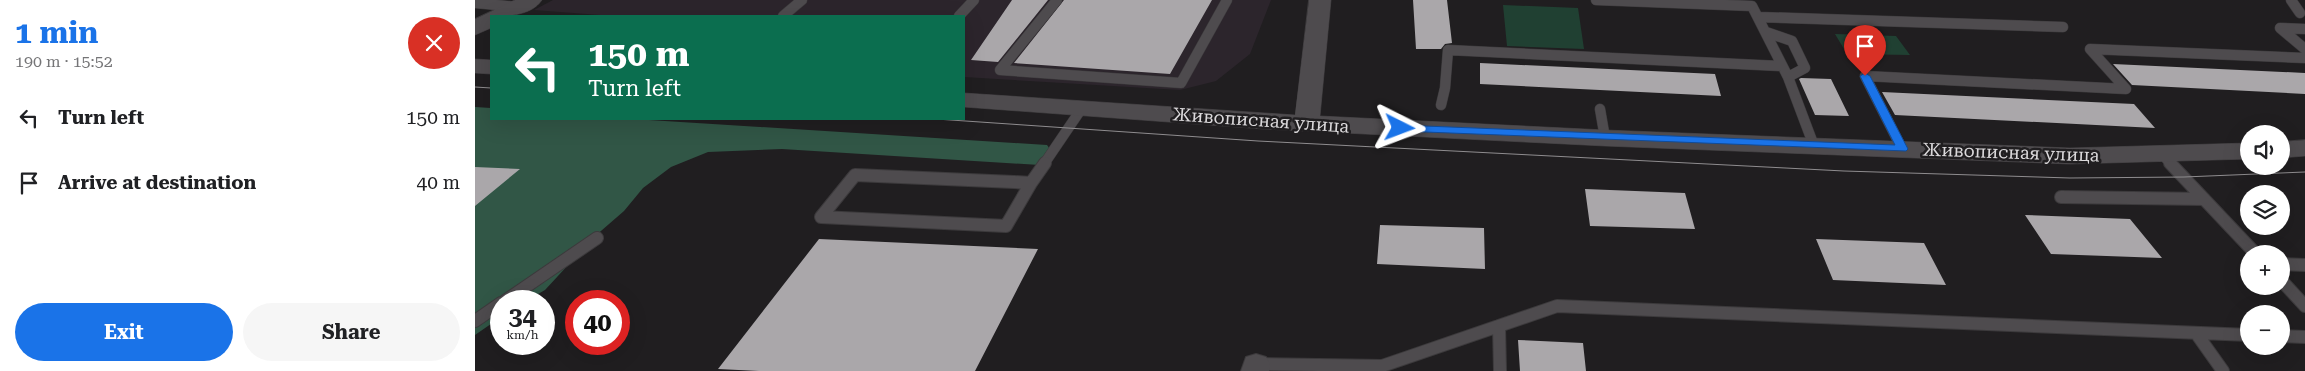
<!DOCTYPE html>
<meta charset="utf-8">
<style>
body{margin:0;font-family:"Roboto Serif",serif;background:#f6f6f6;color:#202124;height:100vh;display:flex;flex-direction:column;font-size:19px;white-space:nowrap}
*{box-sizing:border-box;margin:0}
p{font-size:16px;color:#757577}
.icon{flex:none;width:28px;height:28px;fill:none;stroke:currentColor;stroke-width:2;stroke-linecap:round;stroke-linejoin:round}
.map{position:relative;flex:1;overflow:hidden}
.details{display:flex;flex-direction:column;background:#fff;width:475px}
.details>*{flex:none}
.guide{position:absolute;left:15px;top:15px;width:475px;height:105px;border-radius:0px;box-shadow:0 5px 20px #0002;background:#0b6e4f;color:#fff;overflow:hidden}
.controls{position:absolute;left:1765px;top:125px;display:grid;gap:10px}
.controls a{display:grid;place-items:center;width:50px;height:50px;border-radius:50%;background:#fff;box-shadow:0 5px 20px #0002;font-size:25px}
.speed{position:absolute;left:15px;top:290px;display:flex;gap:10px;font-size:25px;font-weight:700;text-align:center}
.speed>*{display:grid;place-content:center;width:65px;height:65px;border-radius:50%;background:#fff;box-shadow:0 5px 20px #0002;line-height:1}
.speed small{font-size:12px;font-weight:400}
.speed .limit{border:8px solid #d22;background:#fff;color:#111}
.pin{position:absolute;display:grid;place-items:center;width:42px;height:42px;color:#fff;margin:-51px -21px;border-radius:50% 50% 50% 0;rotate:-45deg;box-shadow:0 0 5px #0007}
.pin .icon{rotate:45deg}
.me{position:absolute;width:55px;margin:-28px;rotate:93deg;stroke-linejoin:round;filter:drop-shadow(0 0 4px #0008)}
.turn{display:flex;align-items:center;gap:18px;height:105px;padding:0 15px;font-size:22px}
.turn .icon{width:65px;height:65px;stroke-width:2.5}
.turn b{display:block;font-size:35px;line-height:42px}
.round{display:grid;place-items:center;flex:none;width:52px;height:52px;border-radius:26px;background:#f6f6f6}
.overview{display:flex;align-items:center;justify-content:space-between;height:85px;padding:0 15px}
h1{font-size:30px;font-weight:700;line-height:38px;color:#1a73e8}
.button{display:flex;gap:10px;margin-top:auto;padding:10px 15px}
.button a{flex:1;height:58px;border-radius:30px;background:#1a73e8;color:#fff;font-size:20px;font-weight:700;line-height:58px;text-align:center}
.button a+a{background:#f6f6f6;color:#202124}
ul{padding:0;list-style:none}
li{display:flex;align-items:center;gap:15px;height:65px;padding:0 15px}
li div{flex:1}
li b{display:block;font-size:19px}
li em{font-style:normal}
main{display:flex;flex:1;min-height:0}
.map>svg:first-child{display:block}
.built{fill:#2c252c}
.green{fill:#204032}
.forest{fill:#315646}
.building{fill:#aaa7aa}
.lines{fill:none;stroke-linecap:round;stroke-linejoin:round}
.service-far1-casing{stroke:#3c3a3c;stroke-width:11}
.service-casing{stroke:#3c3a3c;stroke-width:14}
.minor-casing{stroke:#3c3a3c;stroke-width:2}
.tertiary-casing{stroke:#3c3a3c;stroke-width:1}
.service-far1{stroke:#4e4b4e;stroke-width:10}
.service{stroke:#4e4b4e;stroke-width:12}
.minor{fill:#4e4b4e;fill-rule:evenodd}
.tertiary{fill:#4e4b4e;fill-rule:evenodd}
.tram{stroke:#8f8d8f;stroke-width:1}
.route{fill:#1a73e8;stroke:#114b97}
.labels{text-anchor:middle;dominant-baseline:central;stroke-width:5;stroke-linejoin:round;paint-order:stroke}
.street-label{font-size:18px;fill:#dbd9db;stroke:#201e20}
</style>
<main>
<section class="details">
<div class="overview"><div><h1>1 min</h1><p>190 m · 15:52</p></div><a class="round" style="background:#d93025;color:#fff"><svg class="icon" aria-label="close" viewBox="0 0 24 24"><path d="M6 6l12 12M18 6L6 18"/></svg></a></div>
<ul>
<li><svg class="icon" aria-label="left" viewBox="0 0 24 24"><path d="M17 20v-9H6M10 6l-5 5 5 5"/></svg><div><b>Turn left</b></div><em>150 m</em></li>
<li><svg class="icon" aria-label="arrive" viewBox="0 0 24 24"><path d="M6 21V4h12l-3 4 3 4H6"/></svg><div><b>Arrive at destination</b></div><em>40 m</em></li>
</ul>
<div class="button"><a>Exit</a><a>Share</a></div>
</section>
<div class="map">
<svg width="1830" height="371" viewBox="0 0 1830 371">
<rect width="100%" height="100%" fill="#201e20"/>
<path class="built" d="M78 0H796L775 54 741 81 705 90 489 77V16H138L59 10Z"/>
<path class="green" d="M1028 5 1103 8 1109 49 1032 46Z
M1360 34 1421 36 1435 55 1372 54Z"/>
<path class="forest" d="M0 107 16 108V119H158L572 145 578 153 565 165 307 149 233 152 196 167 168 188 149 211 119 237 70 290 51 301H26V317L0 335Z"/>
<path class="building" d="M537 0H573L523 62 496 60Z
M589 0H737L695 74 539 63Z
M938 0H972L977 43 970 44 966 49H941Z
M1005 63 1240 74 1246 96 1005 84Z
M1638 64 1830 73V94L1657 85Z
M1326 78 1356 79 1374 116 1340 115 1324 79Z
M1407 92 1659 104 1680 128 1420 115Z
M0 167 45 169 0 206Z
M1110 189 1210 193 1220 229 1115 226Z
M1550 215 1655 219 1687 258 1576 254Z
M905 225 1009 228 1010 269 902 264Z
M344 239 563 249 500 371H284L243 369Z
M1341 239 1449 243 1471 285 1358 280Z
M1043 340 1108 343 1111 371H1045Z"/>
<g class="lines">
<defs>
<path id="service-far1" d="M1121 0 1277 6 1313 77 1339 146
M1816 0 1825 13
M0 3 42 7
M308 16 327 0
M484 16 499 0
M1284 17 1588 27
M1830 29 1805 28 1830 49
M1291 32 1317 41 1330 68 1313 77
M525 70 706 83 752 0
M525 70 582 0
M966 105 970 88 973 50 1307 66
M1125 109 1130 138
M1427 149 1390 76 1651 89 1615 49 1830 58
M1688 155 1696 164
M569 164 607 108"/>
<path id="service" d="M1695 163 1781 254
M380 175 539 182 556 183 531 226 346 217Z
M556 183 570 163
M1586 197 1729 199
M1806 264 1830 265
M1806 280 1830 306
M30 301 122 238
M0 321 26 303
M1024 326 1025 371
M1721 333 1748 371
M1806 336 1830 337
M781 364 907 366 1082 306 1774 335"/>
<path id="minor" d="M781 354 791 357 795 364 794 371H766L771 357Z"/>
<path id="tertiary" d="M40 0H67C56 16 33 16 16 16V28L0 35V19Z
M834 0H856L845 116 1130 130 1595 148 1774 143V159L1595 164 1130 146 789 129 489 107V93L820 115Z
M0 59 16 60V74L0 73Z
M1830 140V156L1806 158V142Z"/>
</defs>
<use href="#service-far1" class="service-far1-casing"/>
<use href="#service" class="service-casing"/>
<use href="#minor" class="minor-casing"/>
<use href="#tertiary" class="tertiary-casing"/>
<use href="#service-far1" class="service-far1"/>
<use href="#service" class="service"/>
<use href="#minor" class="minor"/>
<use href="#tertiary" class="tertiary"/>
<path class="tram" d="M0 87 16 88
M461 119 783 141 1369 171 1595 178 1709 177 1830 172"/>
</g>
<path class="route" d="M1390 73 1395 76 1433 149 1431 151 925 131 919 128 925 125 1420 145 1385 76Z"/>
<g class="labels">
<g class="street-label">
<text transform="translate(786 120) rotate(4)">Живописная улица</text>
<text transform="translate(1536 152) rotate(2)">Живописная улица</text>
</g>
</g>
</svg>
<div class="controls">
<a><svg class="icon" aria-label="sound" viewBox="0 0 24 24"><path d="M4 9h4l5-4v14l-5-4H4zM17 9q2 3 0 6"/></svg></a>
<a><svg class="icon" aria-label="layers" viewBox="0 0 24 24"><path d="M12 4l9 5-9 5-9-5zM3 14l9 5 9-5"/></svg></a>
<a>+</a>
<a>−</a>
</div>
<div class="speed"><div>34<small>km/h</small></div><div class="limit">40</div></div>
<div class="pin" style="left:1390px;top:76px;background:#d93025"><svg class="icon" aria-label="arrive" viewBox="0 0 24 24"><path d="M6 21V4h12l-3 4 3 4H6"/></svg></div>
<svg class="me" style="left:925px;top:128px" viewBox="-20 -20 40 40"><path d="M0-17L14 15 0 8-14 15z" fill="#1a73e8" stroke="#fff" stroke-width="4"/></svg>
<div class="guide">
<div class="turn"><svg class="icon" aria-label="left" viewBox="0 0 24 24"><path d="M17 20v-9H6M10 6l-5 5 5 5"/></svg><div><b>150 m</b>Turn left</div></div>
</div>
</div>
</main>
